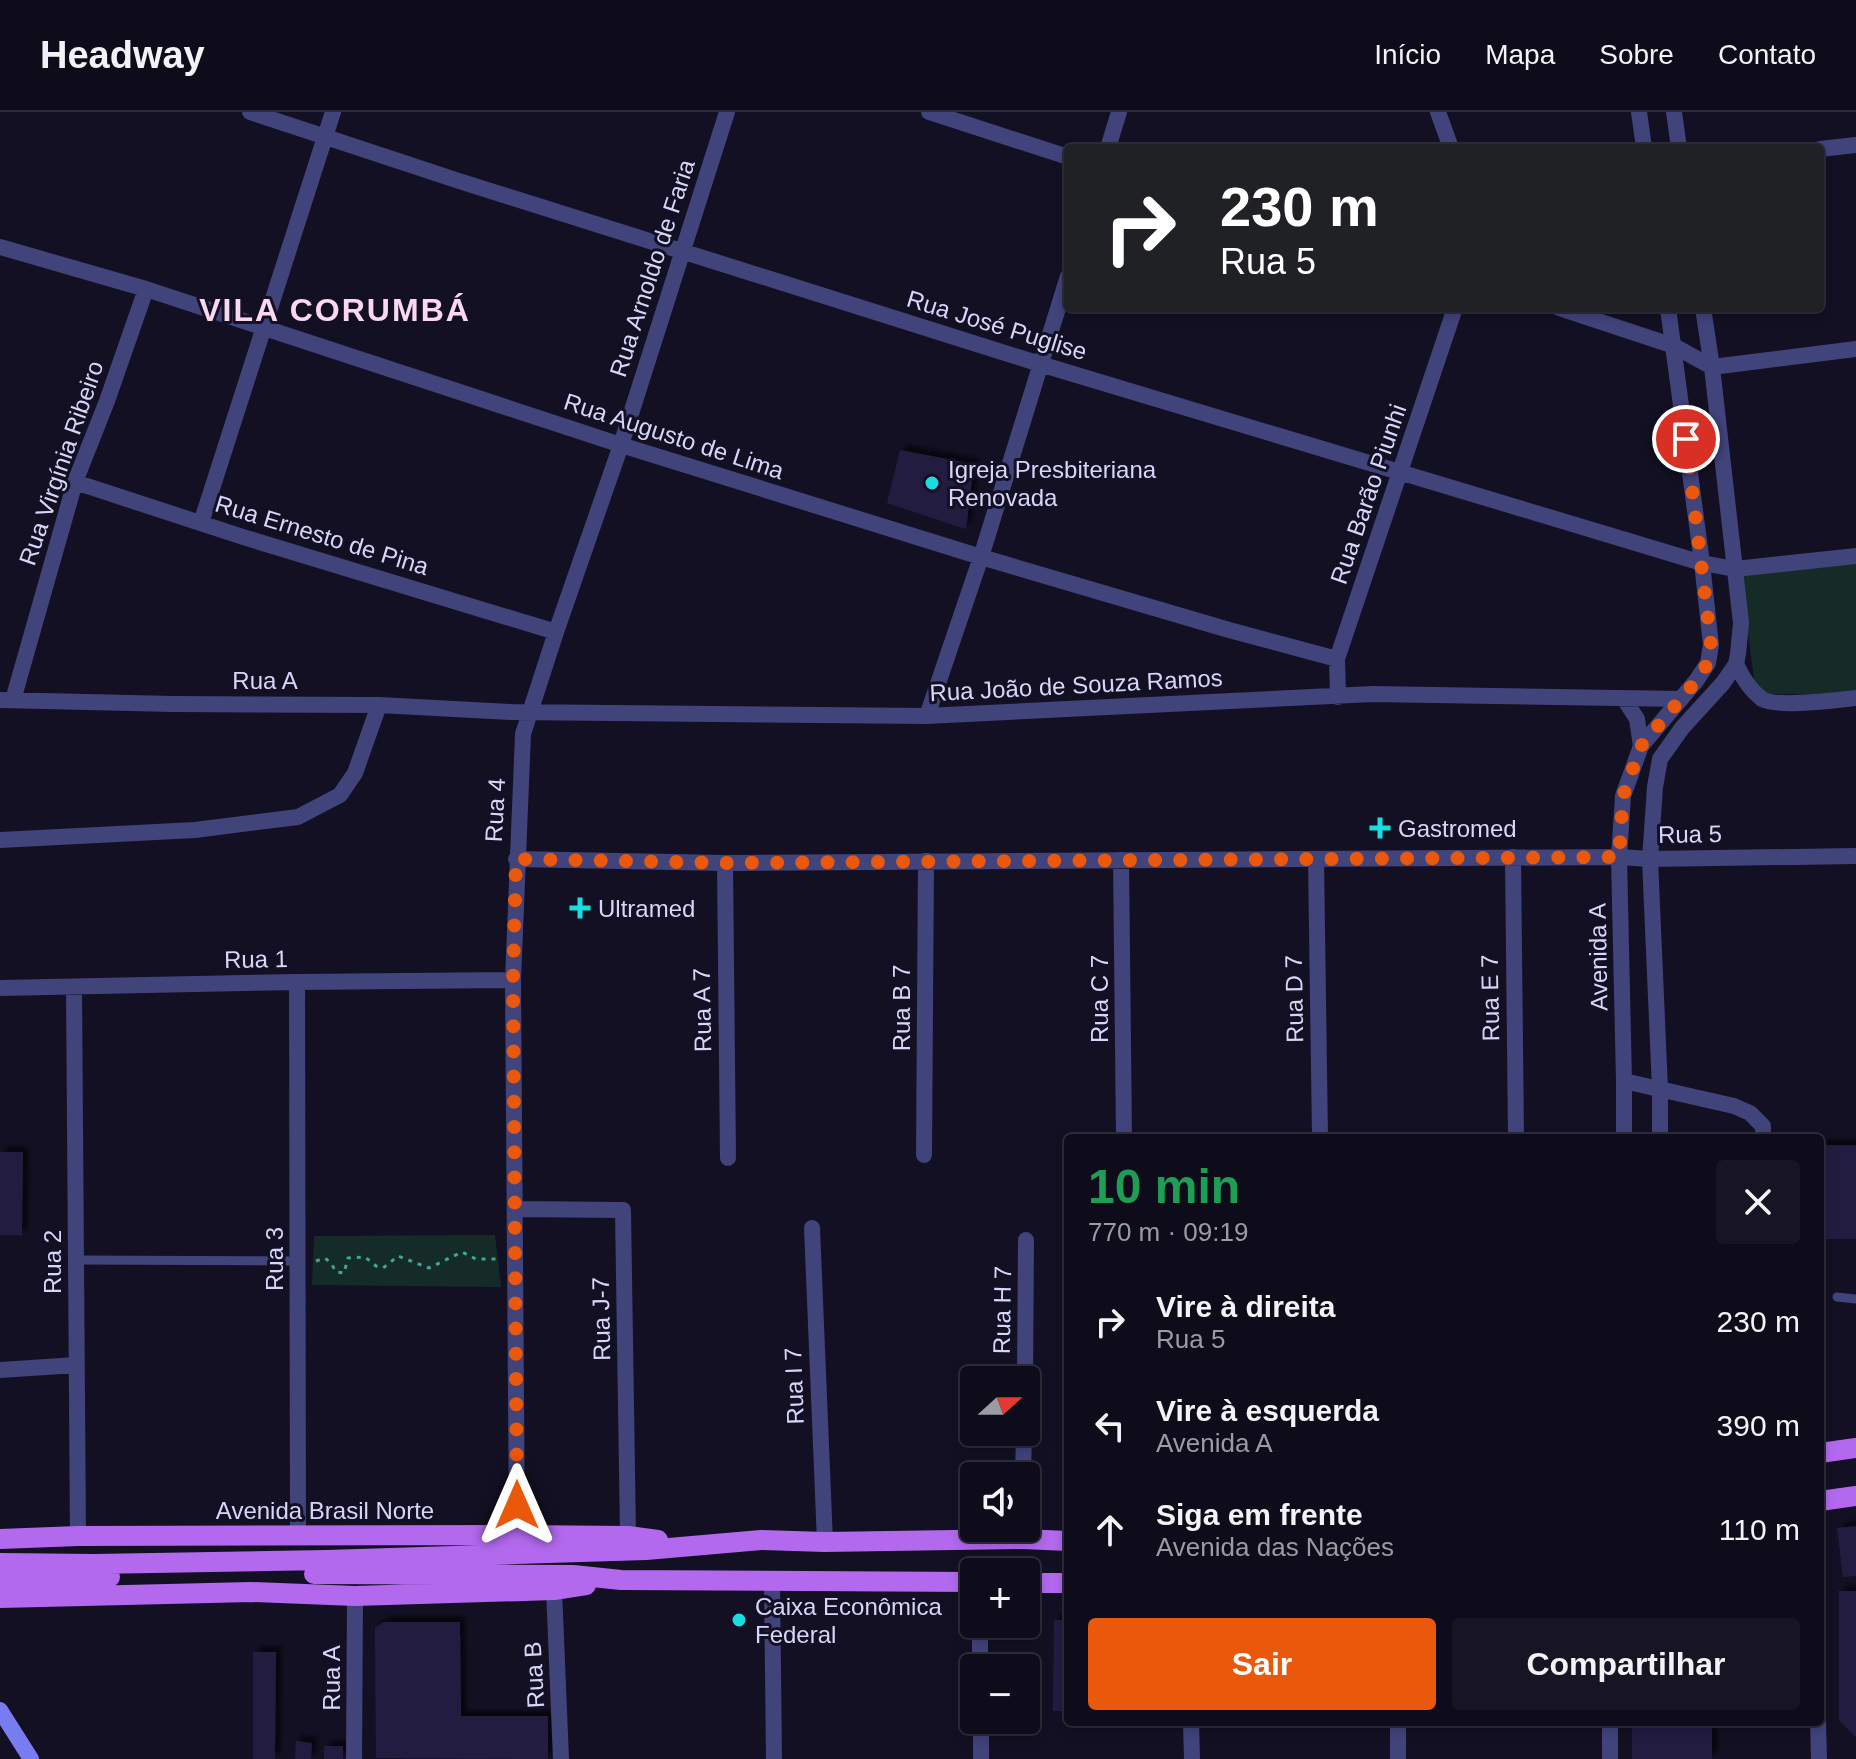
<!DOCTYPE html>
<html lang="pt">
<meta charset="utf-8">
<style>
body{margin:0;font-family:Arial,sans-serif;background:#171523;color:#f1f3f6;height:100vh;display:flex;flex-direction:column;font-size:30px;white-space:nowrap}
*{box-sizing:border-box;margin:0}
p{font-size:26px;color:#9b9ba2}
.icon{flex:none;width:44px;height:44px;fill:none;stroke:currentColor;stroke-width:2;stroke-linecap:round;stroke-linejoin:round}
.map{position:relative;flex:1;overflow:hidden}
.sheet{position:absolute;left:1064px;top:1022px;width:760px;height:592px;display:flex;flex-direction:column;background:#0e0c1a;border-radius:8px;box-shadow:0 4px 12px #0003,0 0 0 2px #2e2c39}
.sheet>*{flex:none}
.hud{position:absolute;left:1064px;top:32px;width:760px;height:168px;border-radius:8px;box-shadow:0 4px 12px #0003,0 0 0 2px #2e2c39;background:#202124;color:#fff;overflow:hidden}
.needle{width:52px;rotate:69deg}
.fabs{position:absolute;left:960px;top:1254px;display:grid;gap:16px}
.fabs a{display:grid;place-items:center;width:80px;height:80px;border-radius:8px;background:#0e0c1a;box-shadow:0 4px 12px #0003,0 0 0 2px #2e2c39;font-size:40px}
.pin{position:absolute;display:grid;place-items:center;width:68px;height:68px;color:#fff;margin:-34px;border:4px solid #fff;border-radius:50%;box-shadow:0 2px 8px #0007}
.me{position:absolute;width:88px;margin:-44px;rotate:0deg;stroke-linejoin:round;filter:drop-shadow(0 0 6px #0008)}
.turn{display:flex;align-items:center;gap:28px;height:168px;padding:0 24px;font-size:36px}
.turn .icon{width:104px;height:104px;stroke-width:2.5}
.turn b{display:block;font-size:56px;line-height:68px}
.round{display:grid;place-items:center;flex:none;width:84px;height:84px;border-radius:8px;background:#171523}
.summary{display:flex;align-items:center;justify-content:space-between;height:136px;padding:0 24px}
h1{font-size:48px;font-weight:800;line-height:60px;color:#1e9e55}
.action{display:flex;gap:16px;margin-top:auto;padding:16px 24px}
.action a{flex:1;height:92px;border-radius:8px;background:#ea580c;color:#fff;font-size:32px;font-weight:800;line-height:92px;text-align:center}
.action a+a{background:#171523;color:#f1f3f6}
ul{padding:0;list-style:none}
li{display:flex;align-items:center;gap:24px;height:104px;padding:0 24px}
li div{flex:1}
li b{display:block;font-size:30px}
li em{font-style:normal}
header{display:flex;align-items:center;gap:48px;box-sizing:border-box;height:112px;padding:0 40px;background:#0e0c1a;border-bottom:2px solid #2e2c39}
header strong{font-size:38px}
nav{display:flex;gap:44px;margin-inline-start:auto;font-size:28px}
.map>svg:first-child{display:block}
.green{fill:#142b28}
.building{fill:#231f41;filter:url(#shadow)}
.lines{fill:none;stroke-linecap:round;stroke-linejoin:round}
.path{stroke:#3ca899;stroke-width:3;stroke-dasharray:4 6;stroke-linecap:butt}
.service{stroke:#41437b;stroke-width:9}
.minor{stroke:#41437b;stroke-width:16}
.tertiary{stroke:#41437b;stroke-width:16}
.secondary{stroke:#777df0;stroke-width:16}
.primary{stroke:#b269ee;stroke-width:20}
.route{stroke:#ea580c;stroke-width:14;stroke-dasharray:0 25.2}
.poi-dot{fill:#1adde2;stroke:#121022;stroke-width:3}
.labels{text-anchor:middle;dominant-baseline:central;stroke-width:6;stroke-linejoin:round;paint-order:stroke}
.street-label{font-size:24px;fill:#d7d6fa;stroke:#121022}
.poi-label{font-size:24px;fill:#d7d6fa;stroke:#121022;text-anchor:start}
.district-label{font-size:32px;font-weight:bold;letter-spacing:2px;fill:#fbd8f0;stroke:#121022}
</style>
<header>
<strong>Headway</strong>
<nav><a>Início</a><a>Mapa</a><a>Sobre</a><a>Contato</a></nav>
</header>
<div class="map">
<svg width="1856" height="1647" viewBox="0 0 1856 1647">
<defs>
<filter id="shadow"><feDropShadow dx="5.5" dy="-5.5" stdDeviation="2" flood-color="#0009"/></filter>
</defs>
<rect width="100%" height="100%" fill="#121022"/>
<path class="green" d="M1856 446V582H1756L1740 462Z
M495 1123 501 1175 312 1173 314 1124Z"/>
<path class="building" d="M900 338 974 352 966 417 887 391Z
M1820 1033H1856V1127H1820Z
M0 1040H23L22 1123H0Z
M1856 1414V1464L1843 1465 1837 1416Z
M1839 1479H1856V1625L1839 1608Z
M1054 1508H1068V1599H1053Z
M384 1510H460L461 1604H548V1647L376 1646 375 1516Z
M253 1540H276L275 1647H253Z
M1632 1610H1712V1647H1632Z
M296 1629 312 1631 311 1647H295Z
M324 1634H343V1647H324Z"/>
<g class="lines">
<path class="path" d="M316 1149 325 1146 331 1151 336 1160 344 1161 348 1146 365 1145 376 1154 383 1156 398 1144 429 1156 462 1140 476 1147H498"/>
<path class="service" d="M76 1148 298 1149
M1837 1185 1856 1187"/>
<path class="minor" d="M250 0 459 69 1040 252 1702 451 1735 457 1856 444
M929 0 1068 45
M1438 0 1451 36
M1108 36 1119 0
M1820 37 1856 33
M0 135 146 177 621 333 981 445 1229 518 1337 547
M1559 196 1674 234 1712 255 1856 237
M75 370 243 425 556 520
M201 411 333 0
M1736 552C1742 565 1750 578 1762 587 1777 596 1836 588 1856 586
M1338 585 1337 547 1455 196
M1624 587 1637 607 1641 634
M0 588 173 592 379 593 511 600 927 604 1373 582 1681 587
M13 588 75 370 107 289 146 177
M927 604 981 445 1068 164
M0 728 195 718 298 705 340 683 355 661 379 593
M1513 745 1516 1026
M516 747 725 751 1619 745 1650 747 1856 744
M1316 747 1320 1026
M1121 748 1124 1026
M725 751 728 1046
M297 870 298 1424
M0 876 297 870 513 868
M74 876 78 1424
M1624 969 1734 994 1750 1001 1763 1014V1026
M924 1043 926 749
M516 1097 623 1098 628 1424
M812 1116 825 1430
M0 1258 76 1253
M1025 1268 1026 1128
M1023 1364 1024 1320
M517 1423 513 868 523 622 556 520 621 333 727 0
M772 1470 774 1647
M554 1478 561 1647
M980 1512V1556
M981 1608V1647
M1191 1610 1192 1647
M1398 1610V1647
M1610 1610V1647
M1818 1610 1819 1647
M354 1647 355 1484"/>
<path class="tertiary" d="M1639 0 1644 36
M1674 0 1679 36
M1624 1026V969L1619 745 1623 684 1641 634 1696 569 1708 551 1711 533 1702 451 1668 196
M1660 1026V977L1650 747 1655 675 1660 647 1682 616 1723 571 1736 552 1738 542 1741 511 1712 255 1703 196"/>
<path class="secondary" d="M0 1598 31 1647"/>
<path class="primary" d="M1820 1341 1856 1336
M1820 1389 1856 1384
M0 1427 78 1424 517 1423 628 1424 658 1428
M0 1451 94 1452 326 1448 646 1438 761 1428 825 1430 1023 1427 1068 1429
M314 1462 573 1463 621 1468 974 1470
M0 1467 110 1465
M1026 1471H1068
M0 1486 251 1480 355 1484 554 1478 586 1473"/>
</g>
<g class="lines">
<path class="route" d="M517 1393 513 868 516 747 725 751 1619 745 1623 684 1641 634 1696 569 1708 551 1711 533 1686 327"/>
</g>
<g class="poi-dot">
<circle cx="932" cy="371" r="8"/>
<path d="M1376 704h8v8h8v8h-8v8h-8v-8h-8v-8h8z"/>
<path d="M576 784h8v8h8v8h-8v8h-8v-8h-8v-8h8z"/>
<circle cx="739" cy="1508" r="8"/>
</g>
<g class="labels">
<g class="street-label">
<text transform="translate(652 156) rotate(-72)">Rua Arnoldo de Faria</text>
<text transform="translate(997 213) rotate(17)">Rua José Puglise</text>
<text transform="translate(674 324) rotate(18)">Rua Augusto de Lima</text>
<text transform="translate(61 351) rotate(-71)">Rua Virgínia Ribeiro</text>
<text transform="translate(1368 382) rotate(-71)">Rua Barão Piunhi</text>
<text transform="translate(322 423) rotate(17)">Rua Ernesto de Pina</text>
<text x="265" y="568">Rua A</text>
<text transform="translate(1076 573) rotate(-3)">Rua João de Souza Ramos</text>
<text transform="translate(495 698) rotate(-87)">Rua 4</text>
<text transform="translate(1690 722) rotate(-1)">Rua 5</text>
<text transform="translate(1598 845) rotate(-91)">Avenida A</text>
<text transform="translate(256 847) rotate(-1)">Rua 1</text>
<text transform="translate(1490 886) rotate(-91)">Rua E 7</text>
<text transform="translate(1099 887) rotate(-90)">Rua C 7</text>
<text transform="translate(1294 887) rotate(-91)">Rua D 7</text>
<text transform="translate(901 896) rotate(-90)">Rua B 7</text>
<text transform="translate(702 898) rotate(-91)">Rua A 7</text>
<text transform="translate(274 1147) rotate(-90)">Rua 3</text>
<text transform="translate(52 1150) rotate(-90)">Rua 2</text>
<text transform="translate(1002 1198) rotate(-89)">Rua H 7</text>
<text transform="translate(601 1207) rotate(-91)">Rua J-7</text>
<text transform="translate(794 1274) rotate(-92)">Rua I 7</text>
<text x="325" y="1398">Avenida Brasil Norte</text>
<text transform="translate(534 1563) rotate(-93)">Rua B</text>
<text transform="translate(331 1566) rotate(-90)">Rua A</text>
</g>
<g class="poi-label">
<text x="948" y="357">Igreja Presbiteriana<tspan x="948" dy="28">Renovada</tspan></text>
<text x="1398" y="716">Gastromed</text>
<text x="598" y="796">Ultramed</text>
<text x="755" y="1494">Caixa Econômica<tspan x="755" dy="28">Federal</tspan></text>
</g>
<g class="district-label">
<text x="335" y="198">VILA CORUMBÁ</text>
</g>
</g>
</svg>
<div class="fabs">
<a><svg class="needle" viewBox="-14 -14 28 28"><path d="M0-13l5 13h-10z" fill="#e53935"/><path d="M0 13l5-13h-10z" fill="#9b9ba2"/></svg></a>
<a><svg class="icon" aria-label="sound" viewBox="0 0 24 24"><path d="M4 9h4l5-4v14l-5-4H4zM17 9q2 3 0 6"/></svg></a>
<a>+</a>
<a>−</a>
</div>
<div class="pin" style="left:1686px;top:327px;background:#d93025"><svg class="icon" aria-label="arrive" viewBox="0 0 24 24"><path d="M6 21V4h12l-3 4 3 4H6"/></svg></div>
<svg class="me" style="left:517px;top:1393px" viewBox="-20 -20 40 40"><path d="M0-17L14 15 0 8-14 15z" fill="#ea580c" stroke="#fff" stroke-width="4"/></svg>
<div class="hud">
<div class="turn"><svg class="icon" aria-label="right" viewBox="0 0 24 24"><path d="M7 20v-9h11M14 6l5 5-5 5"/></svg><div><b>230 m</b>Rua 5</div></div>
</div>
<section class="sheet">
<div class="summary"><div><h1>10 min</h1><p>770 m · 09:19</p></div><a class="round"><svg class="icon" aria-label="close" viewBox="0 0 24 24"><path d="M6 6l12 12M18 6L6 18"/></svg></a></div>
<ul>
<li><svg class="icon" aria-label="right" viewBox="0 0 24 24"><path d="M7 20v-9h11M14 6l5 5-5 5"/></svg><div><b>Vire à direita</b><p>Rua 5</p></div><em>230 m</em></li>
<li><svg class="icon" aria-label="left" viewBox="0 0 24 24"><path d="M17 20v-9H6M10 6l-5 5 5 5"/></svg><div><b>Vire à esquerda</b><p>Avenida A</p></div><em>390 m</em></li>
<li><svg class="icon" aria-label="ahead" viewBox="0 0 24 24"><path d="M12 20V5M6 11l6-6 6 6"/></svg><div><b>Siga em frente</b><p>Avenida das Nações</p></div><em>110 m</em></li>
</ul>
<div class="action"><a>Sair</a><a>Compartilhar</a></div>
</section>
</div>
